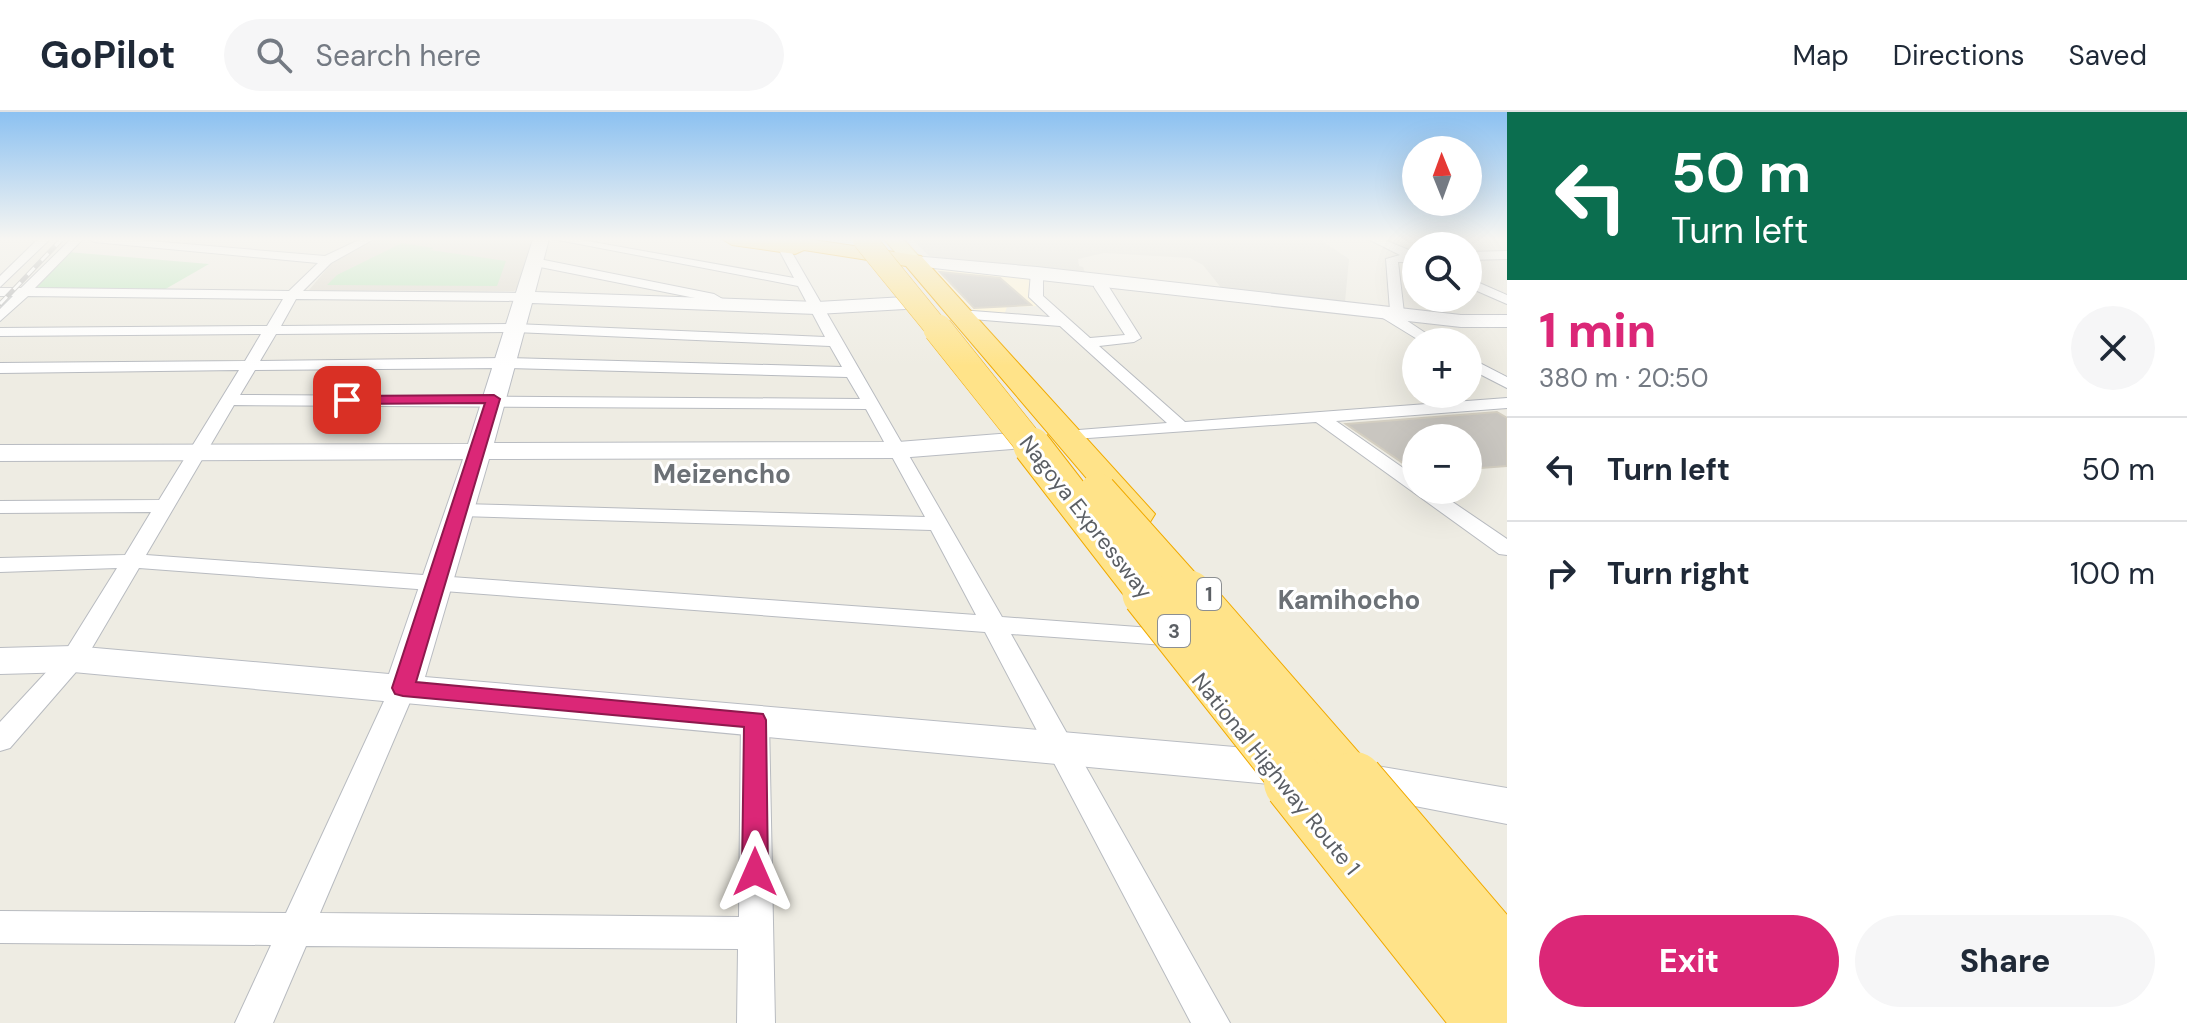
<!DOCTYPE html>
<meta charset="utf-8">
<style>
body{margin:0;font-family:"DM Sans",sans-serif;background:#f6f6f7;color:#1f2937;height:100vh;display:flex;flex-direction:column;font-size:30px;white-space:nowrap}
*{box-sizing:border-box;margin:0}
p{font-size:26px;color:#747a83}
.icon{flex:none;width:44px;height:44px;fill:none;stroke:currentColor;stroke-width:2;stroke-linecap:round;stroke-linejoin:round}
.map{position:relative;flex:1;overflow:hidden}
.drawer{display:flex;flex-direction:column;background:#fff;width:680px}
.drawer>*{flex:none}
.guide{background:#0b6e4f;color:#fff;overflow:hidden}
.needle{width:52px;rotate:359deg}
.buttons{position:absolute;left:1402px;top:24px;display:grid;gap:16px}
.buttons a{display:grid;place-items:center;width:80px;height:80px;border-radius:50%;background:#fff;box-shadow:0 8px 32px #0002;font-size:40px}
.pin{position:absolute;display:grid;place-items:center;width:68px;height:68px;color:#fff;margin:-34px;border-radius:16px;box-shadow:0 4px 12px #0006}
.me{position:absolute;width:88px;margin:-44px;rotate:0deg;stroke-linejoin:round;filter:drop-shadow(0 0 6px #0008)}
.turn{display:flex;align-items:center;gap:28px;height:168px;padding:0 32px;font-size:36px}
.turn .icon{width:104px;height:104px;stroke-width:2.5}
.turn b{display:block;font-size:56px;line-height:68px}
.round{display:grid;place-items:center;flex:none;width:84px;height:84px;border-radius:42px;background:#f6f6f7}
.head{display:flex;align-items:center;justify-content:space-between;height:136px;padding:0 32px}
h1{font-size:48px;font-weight:800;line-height:60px;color:#db2777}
.button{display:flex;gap:16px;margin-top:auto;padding:16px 32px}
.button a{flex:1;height:92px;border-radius:48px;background:#db2777;color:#fff;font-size:32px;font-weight:800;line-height:92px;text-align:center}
.button a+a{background:#f6f6f7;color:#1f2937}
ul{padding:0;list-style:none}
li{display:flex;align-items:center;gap:24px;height:104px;padding:0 32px;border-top:2px solid #e0e1e3}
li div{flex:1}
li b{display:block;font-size:30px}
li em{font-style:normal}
header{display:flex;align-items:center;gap:48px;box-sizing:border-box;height:112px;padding:0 40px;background:#fff;border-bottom:2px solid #e0e1e3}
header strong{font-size:38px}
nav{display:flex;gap:44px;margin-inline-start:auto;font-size:28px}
.search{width:560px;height:72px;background:#f6f6f7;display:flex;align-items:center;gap:20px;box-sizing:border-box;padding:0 28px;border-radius:44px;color:#747a83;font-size:30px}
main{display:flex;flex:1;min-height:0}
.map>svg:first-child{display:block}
.commercial{fill:#fff6d8}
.industrial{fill:#dfded7}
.education{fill:#dfdbd1}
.green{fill:#bee7bf}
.building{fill:#c9c6c0;stroke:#d3cec1;stroke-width:2}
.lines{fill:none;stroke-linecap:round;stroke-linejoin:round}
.street-casing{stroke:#b8bbc0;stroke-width:2}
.secondary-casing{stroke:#b9bcc2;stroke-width:2}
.primary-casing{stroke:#f6cc54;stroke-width:2}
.highway-casing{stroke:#f1aa00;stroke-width:2}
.street{fill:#fff;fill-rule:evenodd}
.secondary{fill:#fff;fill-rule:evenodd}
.primary{fill:#fff2a7;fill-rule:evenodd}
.highway{fill:#ffe389;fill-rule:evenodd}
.rail-casing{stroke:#b4b5b5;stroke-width:5}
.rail{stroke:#fff;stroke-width:3;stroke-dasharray:10;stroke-linecap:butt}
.highway-bridge-far4-casing{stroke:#f1aa00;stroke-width:24;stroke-linecap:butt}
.highway-bridge-far3-casing{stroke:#f1aa00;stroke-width:30;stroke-linecap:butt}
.highway-bridge-far2-casing{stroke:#f1aa00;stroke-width:39;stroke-linecap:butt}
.highway-bridge-far1-casing{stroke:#f1aa00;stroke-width:49;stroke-linecap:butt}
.highway-bridge-casing{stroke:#f1aa00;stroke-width:62;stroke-linecap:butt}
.highway-bridge-far4{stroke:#ffe389;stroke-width:23}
.highway-bridge-far3{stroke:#ffe389;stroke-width:29}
.highway-bridge-far2{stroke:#ffe389;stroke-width:37}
.highway-bridge-far1{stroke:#ffe389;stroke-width:47}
.highway-bridge{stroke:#ffe389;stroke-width:60}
.route{fill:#db2777;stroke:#8e194d;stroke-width:2}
.labels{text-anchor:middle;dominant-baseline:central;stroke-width:6;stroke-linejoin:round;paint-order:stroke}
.shield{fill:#fff;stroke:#8c8f92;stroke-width:2}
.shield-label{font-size:20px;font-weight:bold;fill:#5b5f64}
.street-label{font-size:22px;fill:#5b5f64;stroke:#fff}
.quarter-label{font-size:26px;font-weight:bold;fill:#6c7176;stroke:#fff}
</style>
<header>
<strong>GoPilot</strong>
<div class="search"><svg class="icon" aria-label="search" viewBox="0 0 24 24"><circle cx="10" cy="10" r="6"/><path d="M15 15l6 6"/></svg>Search here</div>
<nav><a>Map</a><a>Directions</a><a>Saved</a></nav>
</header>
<main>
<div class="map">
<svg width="1507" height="911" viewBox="0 0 1507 911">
<rect width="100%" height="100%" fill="#eeece3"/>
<path class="commercial" d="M942 156 1030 164 1028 185 1037 194 1007 195 1004 203 974 199 935 158Z"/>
<path class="industrial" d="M912 127H1319L1349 147 1345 190 1222 177 1203 153 1190 146 1104 141 1078 147 1079 154 1083 155 1085 161 935 146 929 144Z"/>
<path class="education" d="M377 127H534L520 175 514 179 309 178 337 145Z"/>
<path class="green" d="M402 131 434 136 430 138 506 149 497 174 327 173 337 163Z
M68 140 209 152 162 179 35 178Z"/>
<path class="building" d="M940 160 1000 166 1031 193 974 196Z
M1497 300 1507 306V354L1468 357V326H1416V360L1346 312Z"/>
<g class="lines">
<defs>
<path id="street" d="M38 127H50L0 175V164Z
M71 127H83L35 176 289 179 318 151 94 130 89 127H127L325 144 361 127H374L331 151 303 179 524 181 531 185 524 189 296 187 281 214 515 212 825 225 798 174 553 127H576L794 166 777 134 787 132 1002 505 1165 517 1174 519 1177 525 1174 531 1165 533 1011 522 1230 911H1191L985 520 139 456 82 553 10 636 0 639V610L64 541 117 456 0 460V446L125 443 151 400 0 401V389L159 388 239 258 0 261V251L245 249 261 222 0 224V216L267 214 283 187 28 184 0 209V197L13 184H0V176H21ZM515 220 830 234 842 255 505 246 260 249 276 222ZM505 256 847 265 860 287 240 283 255 258ZM234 293 866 297 925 405 461 392 451 398 461 404 931 418 976 503 146 443Z
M1368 127H1382L1416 141V150H1398L1404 201 1400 204 1439 230H1422L1378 203V197L1390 198 1386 147 1400 143Z
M1507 139V147L1468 148V140Z
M534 146 714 182 731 192 724 196 710 189 530 153 528 150Z
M1037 156 1043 160V184L1090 226 1125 223 1094 175V164H1102L1141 226 1134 230 1099 234 1185 310 1507 286V296L1336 309 1416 365V378H1435L1507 427V443L1499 442 1316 310 1060 328 1057 324 1066 319 1167 311 1060 214 960 206 953 202 960 198 1050 205 1029 185 1031 160Z
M1468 166 1507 183V192L1468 175Z
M1468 245 1507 265V276L1468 256Z
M403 567 412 569 416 576 320 801 739 805 741 608 745 601 755 598 765 601 769 608 775 911H737L738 837 306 834 273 911H235L271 833 0 831V799L286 801 390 576 394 569Z"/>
<path id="secondary" d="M533 127H549L535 180 817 190 905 185 915 191 905 197 817 202 532 191 494 331 898 330 1012 321 1021 323 1025 329 1021 335 1012 337 898 346 489 347 425 565 1292 640 1307 645 1313 657 1307 669 1292 674 73 560 0 562V536L73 534 389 562 463 347 0 349V333L468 332Z
M913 144 1037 155 1461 203H1507V215H1461L907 153 904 149Z
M1353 650 1507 676V712L1338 679 1332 667 1338 655Z"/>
<path id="primary" d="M884 127H903L923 149 913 155 906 153Z"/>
<path id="highway" d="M722 127H807L921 144 1155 402 1150 410 1137 413 1124 410 906 154 804 138 795 142 732 133Z"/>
</defs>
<use href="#street" class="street-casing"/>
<use href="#secondary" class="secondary-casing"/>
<use href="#primary" class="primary-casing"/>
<use href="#highway" class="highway-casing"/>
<use href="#street" class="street"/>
<use href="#secondary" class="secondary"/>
<use href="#primary" class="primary"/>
<use href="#highway" class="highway"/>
<defs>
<path id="rail" d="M0 192 62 127"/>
</defs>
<use href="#rail" class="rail-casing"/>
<use href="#rail" class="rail"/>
<defs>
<path id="highway-bridge-far4" d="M864 127 939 219"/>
<path id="highway-bridge-far3" d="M938 217 1033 336"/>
<path id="highway-bridge-far2" d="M1032 334 1148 484
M1098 380 1191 484"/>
<path id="highway-bridge-far1" d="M1146 482 1296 672
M1189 482 1355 672"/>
<path id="highway-bridge" d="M1294 670 1485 911
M1354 670 1507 849
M1466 835 1507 884"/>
</defs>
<use href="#highway-bridge-far4" class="highway-bridge-far4-casing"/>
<use href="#highway-bridge-far3" class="highway-bridge-far3-casing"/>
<use href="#highway-bridge-far2" class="highway-bridge-far2-casing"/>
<use href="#highway-bridge-far1" class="highway-bridge-far1-casing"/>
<use href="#highway-bridge" class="highway-bridge-casing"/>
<use href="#highway-bridge-far4" class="highway-bridge-far4"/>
<use href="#highway-bridge-far3" class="highway-bridge-far3"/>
<use href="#highway-bridge-far2" class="highway-bridge-far2"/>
<use href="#highway-bridge-far1" class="highway-bridge-far1"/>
<use href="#highway-bridge" class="highway-bridge"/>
</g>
<linearGradient id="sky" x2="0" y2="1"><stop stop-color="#8cc1f1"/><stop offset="0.5" stop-color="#f7f6f2"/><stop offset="1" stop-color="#f7f6f2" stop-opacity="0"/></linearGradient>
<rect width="1507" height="254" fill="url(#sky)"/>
<path class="route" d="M494 283 500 287 416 570 763 602 766 608 768 760 765 768 755 772 746 768 742 760 744 615 403 584 395 582 392 576 485 291 347 292 340 288 347 284Z"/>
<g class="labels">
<g class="shield">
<rect x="1197" y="466" width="24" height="32" rx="6"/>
<rect x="1158" y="503" width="32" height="32" rx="6"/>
</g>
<g class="shield-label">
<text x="1209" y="482">1</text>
<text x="1174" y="519">3</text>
</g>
<g class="street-label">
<text transform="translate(1086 405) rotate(52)">Nagoya Expressway</text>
<text transform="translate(1276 662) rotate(51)">National Highway Route 1</text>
</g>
<g class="quarter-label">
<text x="722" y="362">Meizencho</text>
<text x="1349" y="488">Kamihocho</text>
</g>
</g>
</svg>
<div class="buttons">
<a><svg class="needle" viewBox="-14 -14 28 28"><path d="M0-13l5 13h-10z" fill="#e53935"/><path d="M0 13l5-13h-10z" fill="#747a83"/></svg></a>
<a><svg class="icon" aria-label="search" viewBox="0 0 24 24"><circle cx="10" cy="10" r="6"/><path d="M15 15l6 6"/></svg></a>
<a>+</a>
<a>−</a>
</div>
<div class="pin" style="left:347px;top:288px;background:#d93025"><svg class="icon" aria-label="arrive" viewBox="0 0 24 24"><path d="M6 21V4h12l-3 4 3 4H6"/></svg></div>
<svg class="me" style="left:755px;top:760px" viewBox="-20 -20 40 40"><path d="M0-17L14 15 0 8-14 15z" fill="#db2777" stroke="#fff" stroke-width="4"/></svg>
</div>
<section class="drawer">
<div class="guide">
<div class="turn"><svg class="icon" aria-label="left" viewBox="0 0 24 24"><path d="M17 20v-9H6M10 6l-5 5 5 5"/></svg><div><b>50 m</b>Turn left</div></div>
</div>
<div class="head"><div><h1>1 min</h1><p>380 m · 20:50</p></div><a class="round"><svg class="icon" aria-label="close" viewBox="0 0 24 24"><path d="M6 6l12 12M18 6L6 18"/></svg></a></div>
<ul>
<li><svg class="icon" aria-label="left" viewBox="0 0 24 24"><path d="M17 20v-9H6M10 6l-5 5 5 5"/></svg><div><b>Turn left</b></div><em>50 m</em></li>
<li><svg class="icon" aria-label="right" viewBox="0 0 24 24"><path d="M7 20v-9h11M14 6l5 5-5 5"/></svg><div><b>Turn right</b></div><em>100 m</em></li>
</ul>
<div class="button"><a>Exit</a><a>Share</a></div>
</section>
</main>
